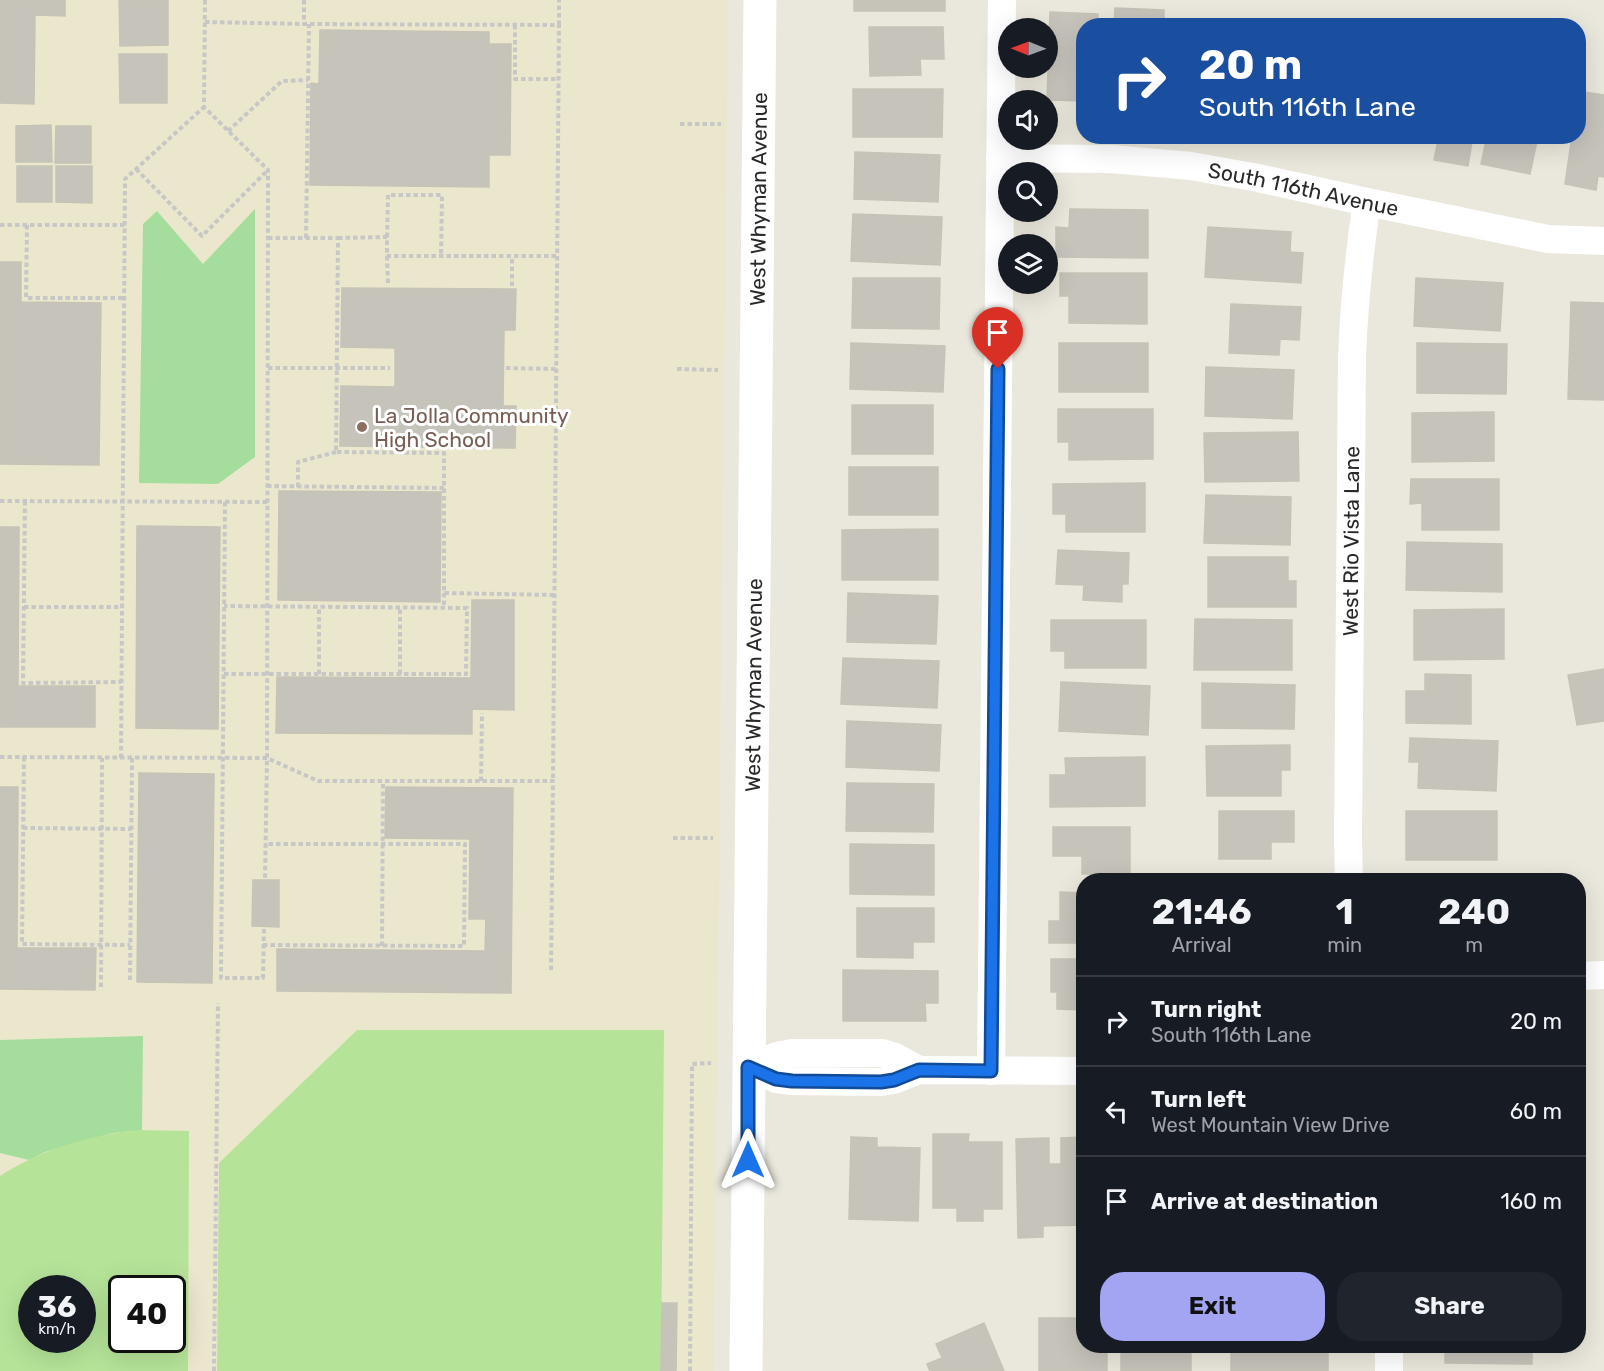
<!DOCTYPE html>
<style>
body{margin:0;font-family:Rubik,sans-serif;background:#20242c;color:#f1f3f6;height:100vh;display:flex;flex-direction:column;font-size:22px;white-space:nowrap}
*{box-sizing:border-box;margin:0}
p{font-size:20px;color:#9ea1a6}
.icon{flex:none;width:33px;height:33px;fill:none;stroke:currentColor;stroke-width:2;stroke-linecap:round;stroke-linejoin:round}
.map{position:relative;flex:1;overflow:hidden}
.drawer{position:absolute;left:1076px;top:873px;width:510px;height:480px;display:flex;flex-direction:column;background:#171b24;border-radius:24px;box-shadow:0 6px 24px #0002}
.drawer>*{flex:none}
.guide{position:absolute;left:1076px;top:18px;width:510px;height:126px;border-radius:24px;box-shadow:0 6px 24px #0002;background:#1a4fa0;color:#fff;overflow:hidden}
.needle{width:39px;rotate:271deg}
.fabs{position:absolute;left:998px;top:18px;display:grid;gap:12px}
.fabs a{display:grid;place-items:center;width:60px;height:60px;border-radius:50%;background:#171b24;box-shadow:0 6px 24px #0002;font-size:30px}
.speed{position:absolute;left:18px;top:1275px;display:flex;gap:12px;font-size:30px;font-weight:700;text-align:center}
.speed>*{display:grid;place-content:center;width:78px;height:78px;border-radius:50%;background:#171b24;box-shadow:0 6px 24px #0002;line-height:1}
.speed small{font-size:15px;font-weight:400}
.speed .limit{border:3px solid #111;border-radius:9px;background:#fff;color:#111}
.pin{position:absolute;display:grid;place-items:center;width:51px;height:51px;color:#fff;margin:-62px -26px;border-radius:50% 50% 50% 0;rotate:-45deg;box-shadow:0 0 6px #0007}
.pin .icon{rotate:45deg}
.me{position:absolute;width:66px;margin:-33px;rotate:0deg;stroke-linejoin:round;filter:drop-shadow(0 0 4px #0008)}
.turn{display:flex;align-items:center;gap:21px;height:126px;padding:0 24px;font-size:27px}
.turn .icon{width:78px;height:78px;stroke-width:2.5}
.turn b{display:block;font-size:42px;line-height:51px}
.eta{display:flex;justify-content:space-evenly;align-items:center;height:102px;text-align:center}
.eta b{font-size:36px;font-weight:700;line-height:42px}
.action{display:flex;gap:12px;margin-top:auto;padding:12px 24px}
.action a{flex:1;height:69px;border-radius:24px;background:#a4a5f2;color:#111;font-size:24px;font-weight:700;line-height:69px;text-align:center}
.action a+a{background:#20242c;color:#f1f3f6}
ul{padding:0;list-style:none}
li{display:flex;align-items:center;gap:18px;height:90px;padding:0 24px;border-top:2px solid #363941}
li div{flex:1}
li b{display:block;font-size:22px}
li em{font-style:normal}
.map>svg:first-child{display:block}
.education{fill:#ebe7cc;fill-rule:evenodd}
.green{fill:#a5de9c}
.pitch{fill:#b5e498;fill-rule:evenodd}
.building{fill:#c6c3bb;stroke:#c6c3b6;stroke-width:1.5}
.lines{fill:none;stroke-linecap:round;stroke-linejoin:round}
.path{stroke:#c7c7c7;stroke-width:4;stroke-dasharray:4.5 3;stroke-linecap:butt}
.minor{stroke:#fff;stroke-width:28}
.tertiary{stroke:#fff;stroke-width:33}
.route-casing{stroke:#114b97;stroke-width:15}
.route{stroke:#1a73e8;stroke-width:10}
.education-dot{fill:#8d6e63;stroke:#fff;stroke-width:2}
.labels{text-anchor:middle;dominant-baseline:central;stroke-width:6;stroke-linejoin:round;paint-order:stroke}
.street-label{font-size:21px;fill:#292929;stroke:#fff}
.education-label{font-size:21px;fill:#785e54;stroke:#fff;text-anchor:start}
</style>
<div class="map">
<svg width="1604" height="1371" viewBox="0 0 1604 1371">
<rect width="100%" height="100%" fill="#eae7dc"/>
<path class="education" d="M0 0H728L714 1371H0ZM32 1288H82V1340H32ZM122 1288H172V1340H122Z"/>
<path class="green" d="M255 209V457L218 484 139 483 143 224 157 211 203 264Z
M143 1036 142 1130 113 1133 45 1152 29 1160 0 1153V1040Z"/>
<path class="pitch" d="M357 1030H664L661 1371H217L219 1163Z
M137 1130 189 1131 188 1371H0V1176C42 1149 88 1136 137 1130ZM32 1288H82V1340H32ZM122 1288H172V1340H122Z"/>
<path class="building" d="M0 0H65V16L35 15 34 104 0 103Z
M119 0H168V45L120 46Z
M854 0H945V11H854Z
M1115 8 1164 10V26H1114Z
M1050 12 1098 14V26H1083V101L1047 100Z
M869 27H943L944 59H920L921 75 870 76Z
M320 30 489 32V44H511L510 155H489V187L310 185 311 83 319 84Z
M119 54H167V103H120Z
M853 89H943L942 137H853Z
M1578 91 1604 95V177L1598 176 1596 190 1565 184 1572 136H1578Z
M51 125 52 162H16V126Z
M56 126H91V163H55Z
M1439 136H1473L1468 166 1434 160Z
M1487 136H1538L1530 174 1481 164Z
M855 152 940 155 938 202 854 199Z
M17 166H52V202H17Z
M56 166H92V203L56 202Z
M1070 209 1148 210V258L1056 257V227L1069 228Z
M853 214 942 217 940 265 851 261Z
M1208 227 1291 232 1290 252 1303 253 1301 283 1205 277Z
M0 262H21V302L101 303 99 465 0 464Z
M1060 273H1147V324L1069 323V296H1060Z
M853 278H940L939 329 852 328Z
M1416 278 1503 283 1500 331 1414 326Z
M342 288 516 289 515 330H504L503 406H516L515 448 340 446 341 386 395 387V348L341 347Z
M1571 302 1604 303V400L1568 399Z
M1231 304 1301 307 1299 340 1280 339 1279 355 1229 353Z
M851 343 945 346 943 392 850 389Z
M1059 343H1148V392H1059Z
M1417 343 1507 344 1506 394 1417 393Z
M1206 367 1294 370 1292 419 1205 416Z
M852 405H933V454H852Z
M1058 409H1153V459L1069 460V442H1058Z
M1494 412V461L1412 462V413Z
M1298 432 1299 481 1205 482 1204 433Z
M849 467H938V515H849Z
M1411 479H1499V530H1422V503L1410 504Z
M1145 483V532H1066V514H1053V484Z
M279 491 441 492 440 602 278 600Z
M1206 495 1291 497 1290 545 1204 543Z
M137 526 220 527 218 729 136 728Z
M0 527H19L18 686H95V727H0Z
M938 529V580H842V530Z
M1407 542 1502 544V592L1406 590Z
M1058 550 1129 553 1128 584H1122V602L1083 600 1084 585 1056 584Z
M1208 557H1288V581H1296V607H1208Z
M848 593 938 596 936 644 847 642Z
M472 600H514V710L472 709V734L276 733 277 677 471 678Z
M1504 609V659L1414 660V610Z
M1195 619 1292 620V670H1194Z
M1051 620H1146V668H1065V651H1051Z
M843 658 939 661 937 708 841 704Z
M1604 669V721L1577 725 1568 675Z
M1425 674 1471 675V724L1406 723V691H1425Z
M1061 682 1150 686 1148 735 1059 731Z
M1202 683 1295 685 1294 729 1202 728Z
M847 721 941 725 939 771 846 767Z
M1410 738 1498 741 1496 791 1418 788 1419 762H1409Z
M1290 745V770H1281V796H1207L1206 746Z
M1145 757V806L1050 807V775H1066L1065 758Z
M139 773 214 774 212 983 137 982Z
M847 783 934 784 933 832 846 831Z
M0 787H18L17 948H96L95 990 0 989Z
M386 787 513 788 511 993 277 991V949L485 951 486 919H469L470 839 385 838Z
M1219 811H1294V842H1271V859H1219Z
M1406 811H1497V860H1406Z
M1053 827H1130V874H1082V856H1053Z
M850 844 934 845V895L850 894Z
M1286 877V880H1202V878Z
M253 880H279V927L252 926Z
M1060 892 1083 893V943H1049V921H1060Z
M857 908H934V942H913V958L857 957Z
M1051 959H1083V1010L1057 1009V992H1051Z
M843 970 938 971V1003H925L926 1021H843Z
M933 1134H969L968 1142H1002V1209H983V1221H957V1208H933Z
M851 1137 877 1138V1147L920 1148 918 1221 849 1219Z
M1083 1137V1225L1043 1226V1237L1018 1238 1016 1139 1049 1138V1164H1061V1138Z
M662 1303H677L676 1371H661Z
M1039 1318H1083V1346H1107V1371H1039Z
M984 1323 1004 1371H930L927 1364 942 1358 936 1344Z
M1121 1346H1191V1371H1121Z
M1445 1346H1532V1364L1445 1363Z
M1231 1351H1328V1371H1231Z"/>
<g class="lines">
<path class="path" d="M205 0 204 107 268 170 267 758 265 879
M304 0V24L559 25 553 781
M205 22 304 24
M515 25V79H558
M559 25V0
M680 124H721
M228 131 282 81 308 80
M136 169 202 236 268 170
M0 225H125
M27 225 26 298H124
M387 237 388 195H442L441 257
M268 238H338L336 452 444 453V593L555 595
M306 238 309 24
M338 238 387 237V256H558
M387 256 388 285
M512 286V257
M268 368H390
M506 368 557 369
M677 369 718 370
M267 486 444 488
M298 487V462L336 452
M0 501 267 502
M25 501 23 683 121 682
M225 502 221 978H263L264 927
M444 593V608
M24 607H122
M224 674H466L467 608 224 606
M319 674V607
M400 674V607
M0 757 267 758 318 781H553L551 971
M24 757 22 944 130 945
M121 758 125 179 204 107
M481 781 482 713
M23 828 131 829
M673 838H713
M263 945 464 946 465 844H265
M382 946 383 781
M130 980 132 758
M101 987 102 758
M214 1371 218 1003
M690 1371 692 1064 711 1063"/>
<g class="minor">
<path id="s1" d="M1000 158 1111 159 1191 166 1258 178 1367 202 1548 239 1604 241"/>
<path id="s2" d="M1349 880 1348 838 1352 357C1354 305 1359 254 1367 202"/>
<path d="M1578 976 1604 975"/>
<path d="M749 1067 776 1079 792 1081 881 1082 894 1080 919 1070 1083 1071"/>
<path d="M749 1067 777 1056 792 1053H882L895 1057 919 1070"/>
<path d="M991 1071 1002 0"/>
<path d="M1389 1371V1346"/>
</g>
<path class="tertiary" id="s3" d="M746 1371 760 0"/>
</g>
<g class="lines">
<defs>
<path id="route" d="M748 1160V1067L776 1079 792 1081 881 1082 894 1080 919 1070 991 1071 998 369"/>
</defs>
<use href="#route" class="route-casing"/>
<use href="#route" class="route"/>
</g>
<circle class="education-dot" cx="362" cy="427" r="6"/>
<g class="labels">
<g class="street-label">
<text stroke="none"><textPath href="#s1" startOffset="306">South 116th Avenue</textPath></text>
<text stroke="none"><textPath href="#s3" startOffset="1172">West Whyman Avenue</textPath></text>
<text stroke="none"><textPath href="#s2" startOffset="339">West Rio Vista Lane</textPath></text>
<text stroke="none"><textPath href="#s3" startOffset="686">West Whyman Avenue</textPath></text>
</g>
<g class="education-label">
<text x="374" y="415">La Jolla Community<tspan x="374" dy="24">High School</tspan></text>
</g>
</g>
</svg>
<div class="fabs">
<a><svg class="needle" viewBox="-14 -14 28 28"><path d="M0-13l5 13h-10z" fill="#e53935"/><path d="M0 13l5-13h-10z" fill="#9ea1a6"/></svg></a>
<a><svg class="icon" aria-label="sound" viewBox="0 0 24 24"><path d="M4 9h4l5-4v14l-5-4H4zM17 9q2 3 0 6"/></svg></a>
<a><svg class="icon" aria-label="search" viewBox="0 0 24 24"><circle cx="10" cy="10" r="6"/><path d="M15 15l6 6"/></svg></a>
<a><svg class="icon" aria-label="layers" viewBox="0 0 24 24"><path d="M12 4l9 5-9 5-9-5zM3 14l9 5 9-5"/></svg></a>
</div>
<div class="speed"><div>36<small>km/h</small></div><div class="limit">40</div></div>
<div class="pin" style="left:998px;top:369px;background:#d93025"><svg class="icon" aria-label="arrive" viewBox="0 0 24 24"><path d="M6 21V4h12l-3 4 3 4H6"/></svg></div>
<svg class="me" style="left:748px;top:1160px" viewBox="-20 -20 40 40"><path d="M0-17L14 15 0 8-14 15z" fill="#1a73e8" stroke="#fff" stroke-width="4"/></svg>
<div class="guide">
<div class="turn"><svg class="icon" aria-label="right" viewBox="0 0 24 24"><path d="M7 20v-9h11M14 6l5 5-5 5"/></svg><div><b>20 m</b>South 116th Lane</div></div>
</div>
<section class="drawer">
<div class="eta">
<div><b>21:46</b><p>Arrival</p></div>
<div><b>1</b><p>min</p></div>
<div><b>240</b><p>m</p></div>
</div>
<ul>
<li><svg class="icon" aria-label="right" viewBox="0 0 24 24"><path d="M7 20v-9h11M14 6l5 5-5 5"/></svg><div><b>Turn right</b><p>South 116th Lane</p></div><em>20 m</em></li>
<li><svg class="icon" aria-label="left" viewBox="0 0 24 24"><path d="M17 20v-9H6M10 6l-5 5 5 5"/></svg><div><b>Turn left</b><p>West Mountain View Drive</p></div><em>60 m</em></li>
<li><svg class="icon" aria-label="arrive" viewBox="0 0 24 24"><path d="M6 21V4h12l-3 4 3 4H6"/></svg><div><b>Arrive at destination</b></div><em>160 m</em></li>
</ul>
<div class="action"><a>Exit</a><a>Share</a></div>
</section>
</div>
